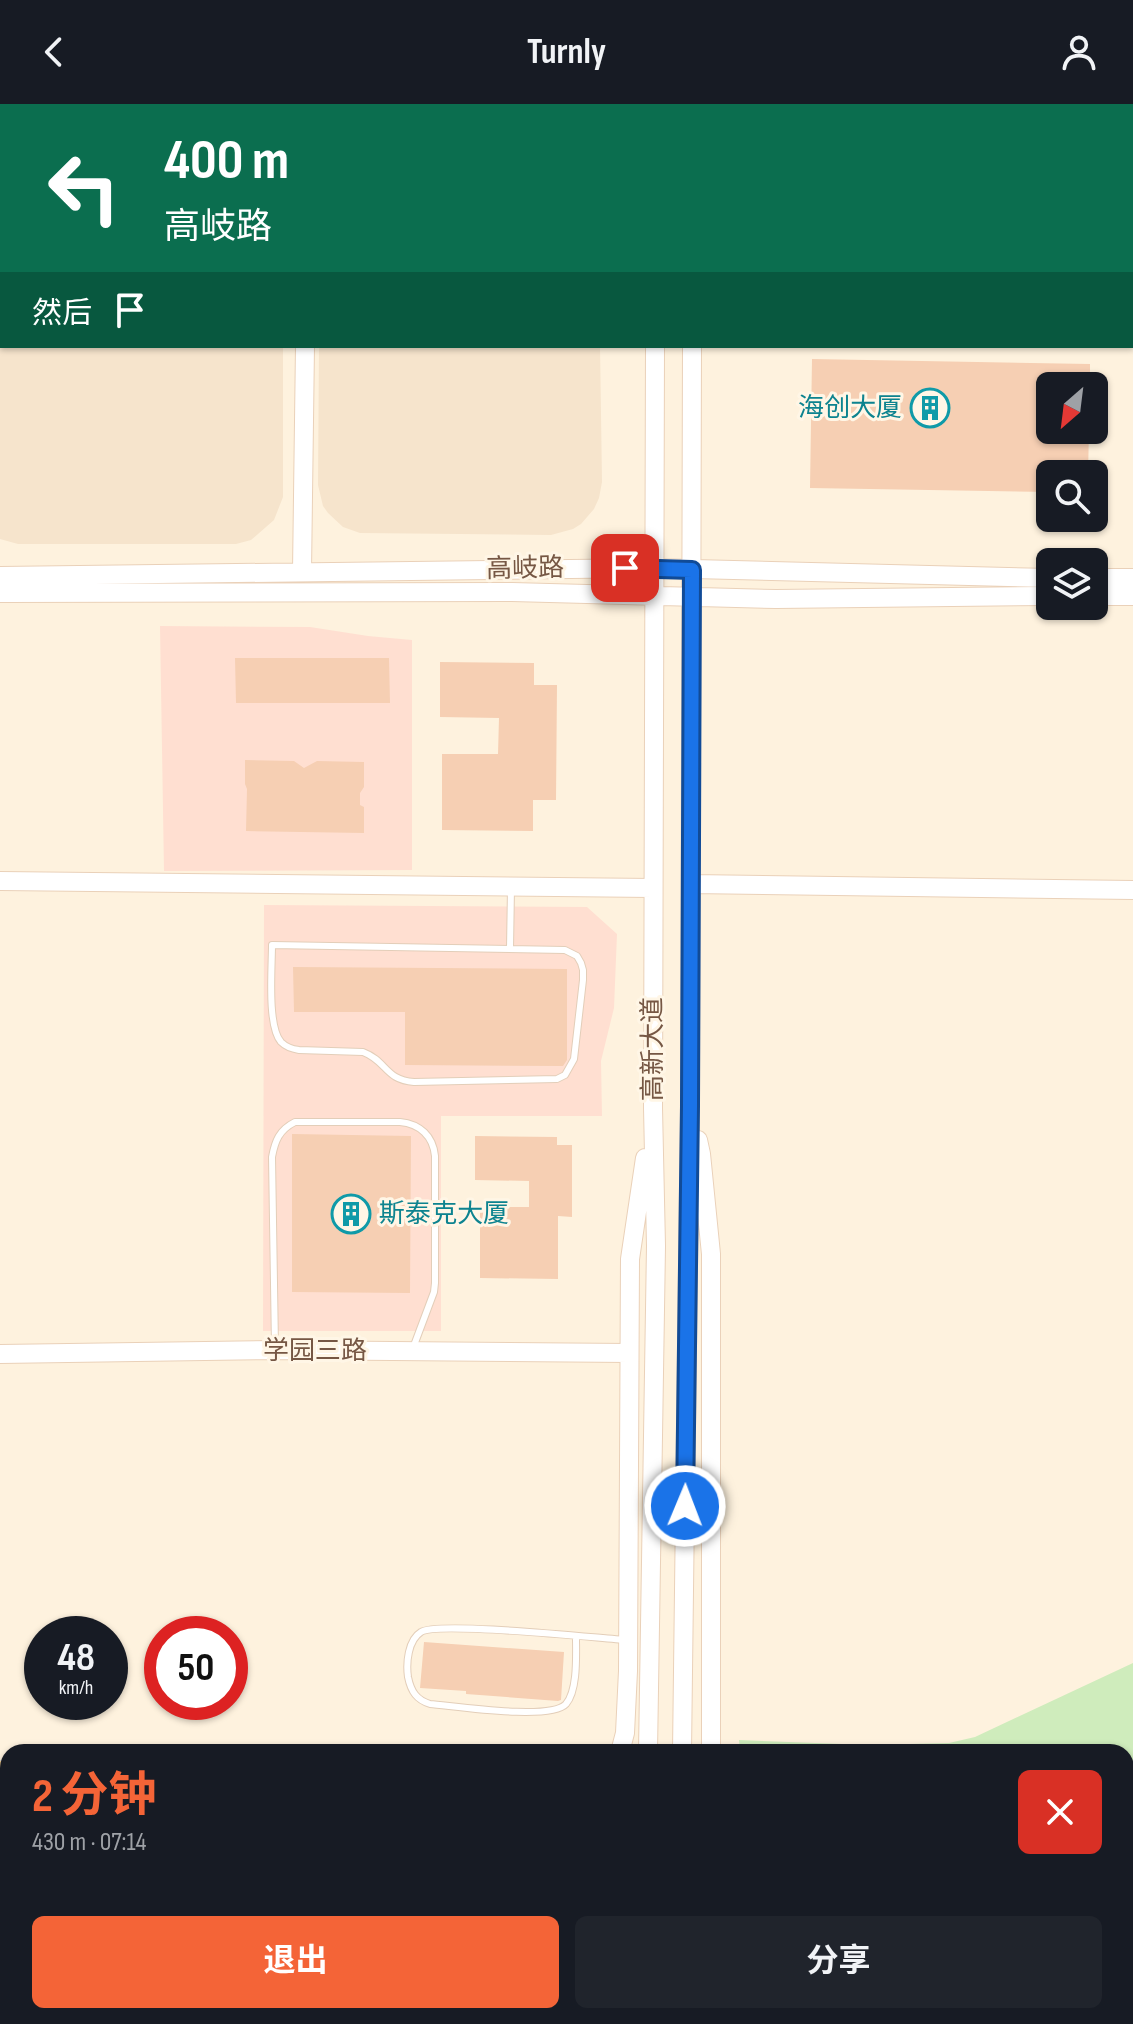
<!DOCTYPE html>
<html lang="zh">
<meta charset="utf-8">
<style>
body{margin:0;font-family:"Sofia Sans Condensed","Noto Sans SC",sans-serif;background:#20242c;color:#f1f3f6;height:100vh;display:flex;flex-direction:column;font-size:30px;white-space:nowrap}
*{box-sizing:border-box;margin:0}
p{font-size:26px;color:#9ea1a6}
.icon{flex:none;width:44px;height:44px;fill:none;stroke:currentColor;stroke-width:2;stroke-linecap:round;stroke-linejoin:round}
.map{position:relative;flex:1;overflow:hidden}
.details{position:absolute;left:0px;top:1640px;width:1134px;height:280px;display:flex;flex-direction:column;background:#171b24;border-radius:24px 24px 0 0;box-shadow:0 2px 6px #0004}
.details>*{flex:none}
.banner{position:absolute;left:0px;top:0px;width:1134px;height:244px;box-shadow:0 2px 6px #0004;background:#0b6e4f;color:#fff;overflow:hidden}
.needle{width:52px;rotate:208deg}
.buttons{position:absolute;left:1036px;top:268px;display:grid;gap:16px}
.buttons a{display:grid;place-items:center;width:72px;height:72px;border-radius:12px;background:#171b24;box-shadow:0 2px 6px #0004;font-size:40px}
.speed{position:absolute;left:24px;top:1512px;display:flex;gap:16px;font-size:40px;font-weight:700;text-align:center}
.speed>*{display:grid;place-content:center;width:104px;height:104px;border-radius:50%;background:#171b24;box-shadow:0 2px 6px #0004;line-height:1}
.speed small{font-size:20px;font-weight:400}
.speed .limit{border:12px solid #d22;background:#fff;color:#111}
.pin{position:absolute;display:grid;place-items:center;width:68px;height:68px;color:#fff;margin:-34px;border-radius:16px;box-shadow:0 4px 12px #0006}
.me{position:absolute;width:88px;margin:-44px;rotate:1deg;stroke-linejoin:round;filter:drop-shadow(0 0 6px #0008)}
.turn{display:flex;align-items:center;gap:28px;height:168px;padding:0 32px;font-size:36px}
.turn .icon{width:104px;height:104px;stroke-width:2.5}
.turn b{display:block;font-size:56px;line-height:68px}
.then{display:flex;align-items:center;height:76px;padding:0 32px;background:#0003;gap:16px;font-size:30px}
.round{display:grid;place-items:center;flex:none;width:84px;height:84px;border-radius:12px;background:#20242c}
.head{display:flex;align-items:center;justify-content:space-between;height:136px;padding:0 32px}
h1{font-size:48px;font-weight:700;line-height:60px;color:#f46437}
.primary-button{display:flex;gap:16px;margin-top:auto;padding:16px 32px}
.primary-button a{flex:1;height:92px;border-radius:12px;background:#f46437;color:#fff;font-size:32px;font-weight:700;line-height:92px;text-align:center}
.primary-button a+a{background:#20242c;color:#f1f3f6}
header{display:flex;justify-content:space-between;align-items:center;height:104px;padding:0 32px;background:#171b24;font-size:36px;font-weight:700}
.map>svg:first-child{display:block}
.residential{fill:#f6e4cc}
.commercial{fill:#ffdfd1}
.education{fill:#efdbfa}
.green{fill:#cfecbc}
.building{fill:#f6cfb3}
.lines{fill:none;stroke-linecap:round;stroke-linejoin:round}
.lane-casing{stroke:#e3ceb9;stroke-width:8}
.secondary-casing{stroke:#ead1b9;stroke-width:20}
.primary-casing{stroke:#ded7d2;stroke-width:22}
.lane{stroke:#fff;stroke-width:6}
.secondary{stroke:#fff;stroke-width:18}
.primary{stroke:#ffd994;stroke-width:20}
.route-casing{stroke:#114b97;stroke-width:20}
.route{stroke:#1a73e8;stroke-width:14}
.labels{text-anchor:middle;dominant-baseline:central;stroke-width:6;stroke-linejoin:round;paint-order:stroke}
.culture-label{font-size:26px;fill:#0d838f;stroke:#fff6e6;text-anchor:end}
.street-label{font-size:26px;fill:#765744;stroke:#fff6e6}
</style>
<header><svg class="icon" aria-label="back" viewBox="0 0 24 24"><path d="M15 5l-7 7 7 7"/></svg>Turnly<svg class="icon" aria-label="person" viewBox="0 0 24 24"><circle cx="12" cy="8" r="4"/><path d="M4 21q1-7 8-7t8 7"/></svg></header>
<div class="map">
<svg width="1133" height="1920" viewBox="0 0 1133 1920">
<rect width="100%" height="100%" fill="#fef2de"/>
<path class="residential" d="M0 178H2V242H283V393L274 416 251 436 236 440H18L0 435Z
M319 242H600L602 378 599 394 594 405 581 420 573 425 551 431 360 429 343 423 328 409 323 402 318 381Z"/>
<path class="commercial" d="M160 522 310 523 368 532 412 536V766L164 767Z
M264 801 587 803 617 830 614 904 601 957 602 1012H441V1227H263Z"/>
<path class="education" d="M0 0H286V2H2V178H0Z"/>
<path class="green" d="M1133 1559V1713L1126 1712V1648L740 1647 739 1636 869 1641 949 1639 975 1633Z"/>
<path class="building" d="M812 255 1090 260V282H1050V326H1089L1088 370H1050V388L810 384Z
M235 554H389L390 599H236Z
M440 558 534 559V581H557L556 696H533V727L442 726V650H498L499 614 440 613Z
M245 656 294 657 304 664 317 657 364 658V683L360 689V701L364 703V729L246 727 247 685 245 680Z
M293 863 567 865V956L563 962 405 961V908H294Z
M292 1030 411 1032 410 1189 292 1188Z
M475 1032 557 1033V1041H572V1113L558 1112V1175L480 1174V1103H529V1077L475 1076Z
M424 1538 564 1548 561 1596 558 1597 466 1590V1587L420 1584Z"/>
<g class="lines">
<defs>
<path id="lane" d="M1001 2V0
M1132 47H1133
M1132 154H1133
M272 841 565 846 577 852 581 859 583 866V876L574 955 565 971 557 975 414 978C385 976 387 957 363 948L299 946C292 945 286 943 281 938 267 922 272 864 272 841Z
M510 844 511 784
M275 1243 272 1053C275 1037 279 1026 295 1018H400C420 1020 433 1032 435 1052V1179L434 1188 413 1244
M576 1533C576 1551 578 1586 566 1600 550 1617 455 1602 430 1600 417 1596 411 1588 408 1573 406 1559 408 1536 421 1528 437 1517 596 1534 626 1536
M932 1912 953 1920
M779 1920V1912
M797 1920V1912"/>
<path id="secondary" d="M308 2V0
M656 2V0
M693 2V0
M302 468 305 242
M0 472 653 464 1050 474
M1094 474H1133
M0 489 512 488 776 495 1050 492
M1094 492H1133
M0 777 653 784
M691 780 1133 786
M698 1036 701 1050 711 1150V1648
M0 1250 276 1246 629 1249
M620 1648 625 1629 628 1567 630 1155 645 1054
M648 1648 656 1142 653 1004 655 242
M682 1648 690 1002 692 242
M627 1912V1920
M648 1912V1920
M707 1912V1920
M684 1920V1912"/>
<path id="primary" d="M0 1667 8 1668
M0 1697 8 1698
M1126 1757 1133 1758
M1126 1785H1133"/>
</defs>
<use href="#lane" class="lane-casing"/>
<use href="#secondary" class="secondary-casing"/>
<use href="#primary" class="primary-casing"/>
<use href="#lane" class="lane"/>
<use href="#secondary" class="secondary"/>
<use href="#primary" class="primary"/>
</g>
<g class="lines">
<defs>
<path id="route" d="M625 464 692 466 690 1002 685 1402"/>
</defs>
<use href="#route" class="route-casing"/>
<use href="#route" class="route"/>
</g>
<defs>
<symbol id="building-ring" viewBox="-11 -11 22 22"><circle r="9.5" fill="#fff6e6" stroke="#0f9aa8" stroke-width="1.5"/><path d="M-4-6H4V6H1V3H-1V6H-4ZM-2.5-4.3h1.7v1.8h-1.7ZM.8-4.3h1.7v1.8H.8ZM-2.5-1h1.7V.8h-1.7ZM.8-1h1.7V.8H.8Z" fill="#0f9aa8"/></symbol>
</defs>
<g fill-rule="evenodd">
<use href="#building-ring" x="908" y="282" width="44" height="44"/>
<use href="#building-ring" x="329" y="1088" width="44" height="44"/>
</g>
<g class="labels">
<g class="culture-label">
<text x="902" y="304">海创大厦</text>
<text x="379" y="1110" text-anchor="start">斯泰克大厦</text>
</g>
<g class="street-label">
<text transform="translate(525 465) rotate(-1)">高岐路</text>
<text transform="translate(653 945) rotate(-90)">高新大道</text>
<text x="315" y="1247">学园三路</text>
</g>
</g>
</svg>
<div class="buttons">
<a><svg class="needle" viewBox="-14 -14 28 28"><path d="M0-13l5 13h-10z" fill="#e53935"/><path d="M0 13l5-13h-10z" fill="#9ea1a6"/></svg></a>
<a><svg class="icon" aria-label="search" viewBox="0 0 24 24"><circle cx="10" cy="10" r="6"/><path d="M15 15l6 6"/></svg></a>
<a><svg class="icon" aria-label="layers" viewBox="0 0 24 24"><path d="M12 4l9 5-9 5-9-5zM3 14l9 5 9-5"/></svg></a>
</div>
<div class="speed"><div>48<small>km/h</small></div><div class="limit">50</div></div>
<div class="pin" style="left:625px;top:464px;background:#d93025"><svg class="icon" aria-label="arrive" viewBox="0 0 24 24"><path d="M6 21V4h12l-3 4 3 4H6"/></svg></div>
<svg class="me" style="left:685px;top:1402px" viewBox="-20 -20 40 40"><circle r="17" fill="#1a73e8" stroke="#fff" stroke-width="3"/><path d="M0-11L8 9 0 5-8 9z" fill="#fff"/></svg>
<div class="banner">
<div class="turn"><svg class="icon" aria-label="left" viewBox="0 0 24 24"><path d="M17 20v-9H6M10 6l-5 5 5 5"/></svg><div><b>400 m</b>高岐路</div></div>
<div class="then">然后<svg class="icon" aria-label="arrive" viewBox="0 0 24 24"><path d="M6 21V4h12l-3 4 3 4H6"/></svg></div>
</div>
<section class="details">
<div class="head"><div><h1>2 分钟</h1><p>430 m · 07:14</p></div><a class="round" style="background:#d93025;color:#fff"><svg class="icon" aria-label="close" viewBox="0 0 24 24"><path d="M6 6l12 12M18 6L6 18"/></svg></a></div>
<div class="primary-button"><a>退出</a><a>分享</a></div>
</section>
</div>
